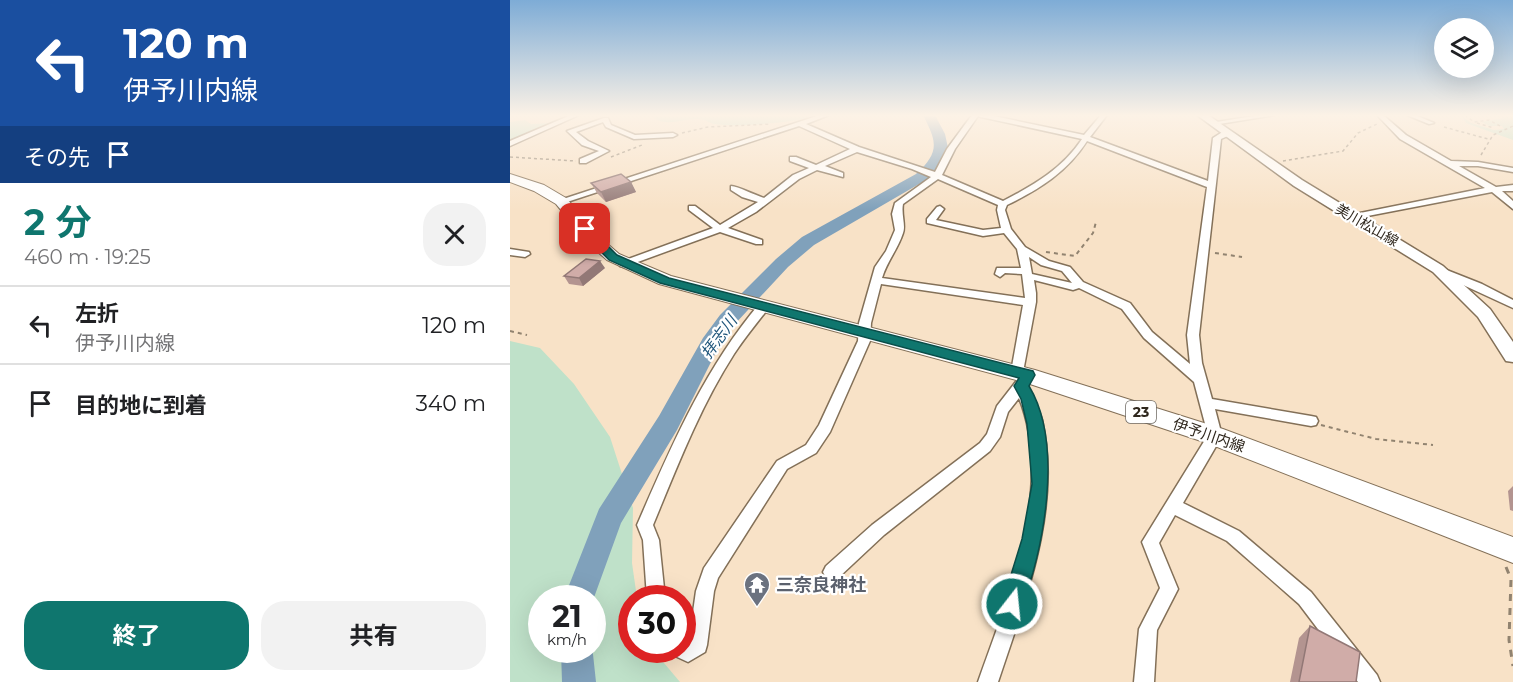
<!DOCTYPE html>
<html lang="ja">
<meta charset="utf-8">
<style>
body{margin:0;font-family:Montserrat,"Noto Sans JP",sans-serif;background:#f2f2f2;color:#202124;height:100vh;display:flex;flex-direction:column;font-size:22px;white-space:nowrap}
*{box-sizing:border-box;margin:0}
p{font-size:20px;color:#757577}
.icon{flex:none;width:33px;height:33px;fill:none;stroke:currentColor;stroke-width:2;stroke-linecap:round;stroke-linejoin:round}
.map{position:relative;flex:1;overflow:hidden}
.sheet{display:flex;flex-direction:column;background:#fff;width:510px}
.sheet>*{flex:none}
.banner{background:#1a4fa0;color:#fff;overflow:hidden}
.fabs{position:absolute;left:924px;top:18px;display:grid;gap:12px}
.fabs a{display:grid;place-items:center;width:60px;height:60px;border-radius:50%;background:#fff;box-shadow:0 6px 24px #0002;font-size:30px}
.speed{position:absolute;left:18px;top:585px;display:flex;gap:12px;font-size:30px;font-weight:700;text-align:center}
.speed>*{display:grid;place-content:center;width:78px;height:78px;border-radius:50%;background:#fff;box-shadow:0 6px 24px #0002;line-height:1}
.speed small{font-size:15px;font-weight:400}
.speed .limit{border:9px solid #d22;background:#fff;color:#111}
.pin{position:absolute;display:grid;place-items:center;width:51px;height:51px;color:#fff;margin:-26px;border-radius:12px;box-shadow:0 3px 9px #0006}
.me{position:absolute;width:66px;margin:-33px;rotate:16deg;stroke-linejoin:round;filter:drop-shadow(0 0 4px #0008)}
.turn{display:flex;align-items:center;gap:21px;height:126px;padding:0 24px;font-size:27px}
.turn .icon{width:78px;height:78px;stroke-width:2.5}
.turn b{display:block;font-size:42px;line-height:51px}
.then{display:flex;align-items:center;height:57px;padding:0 24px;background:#0003;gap:12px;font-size:22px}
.round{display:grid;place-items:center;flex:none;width:63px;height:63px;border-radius:24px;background:#f2f2f2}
.overview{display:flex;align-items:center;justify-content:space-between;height:102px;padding:0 24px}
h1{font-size:36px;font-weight:700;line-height:45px;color:#0f766e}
.cta{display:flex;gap:12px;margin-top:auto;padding:12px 24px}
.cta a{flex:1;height:69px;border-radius:24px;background:#0f766e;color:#fff;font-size:24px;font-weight:700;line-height:69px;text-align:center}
.cta a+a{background:#f2f2f2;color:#202124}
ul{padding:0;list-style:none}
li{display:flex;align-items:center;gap:18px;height:78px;padding:0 24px;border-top:2px solid #e0e0e0}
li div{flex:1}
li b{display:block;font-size:22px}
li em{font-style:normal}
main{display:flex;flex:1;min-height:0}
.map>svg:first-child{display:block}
.green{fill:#bfe1c9;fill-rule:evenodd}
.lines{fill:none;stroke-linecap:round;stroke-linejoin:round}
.river{fill:#80a1bb;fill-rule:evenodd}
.minor-casing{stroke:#837058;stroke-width:3}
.secondary-casing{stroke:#837058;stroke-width:3}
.primary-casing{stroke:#837058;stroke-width:2}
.path-far2{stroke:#918370;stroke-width:1.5;stroke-dasharray:3 3;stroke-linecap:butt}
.path-far1{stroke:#918370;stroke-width:2;stroke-dasharray:4 4;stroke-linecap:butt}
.path{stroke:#918370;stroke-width:3;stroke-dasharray:7 7;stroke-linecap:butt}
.minor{fill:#fff;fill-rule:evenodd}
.secondary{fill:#fff;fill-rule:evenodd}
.primary{fill:#fff;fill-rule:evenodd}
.wall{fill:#b39490}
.shaded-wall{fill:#927876}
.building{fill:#d0aca8;stroke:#927876;stroke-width:1.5}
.route{fill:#0f766e;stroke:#0a4d48;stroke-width:1.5}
.labels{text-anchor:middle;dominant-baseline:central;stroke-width:4.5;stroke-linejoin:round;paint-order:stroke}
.far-street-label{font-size:14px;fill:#2f271d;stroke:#fff}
.shield{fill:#fff;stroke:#6d6861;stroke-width:1.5}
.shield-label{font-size:14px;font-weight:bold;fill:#2f271d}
.street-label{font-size:15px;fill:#2f271d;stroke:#fff}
.water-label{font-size:16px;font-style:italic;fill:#21577c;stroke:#fff}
.near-worship-label{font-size:18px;font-weight:bold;fill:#5b616d;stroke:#fff;text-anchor:start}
</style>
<main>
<section class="sheet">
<div class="banner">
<div class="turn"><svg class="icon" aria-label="left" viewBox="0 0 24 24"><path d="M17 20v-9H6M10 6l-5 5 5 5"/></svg><div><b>120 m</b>伊予川内線</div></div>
<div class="then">その先<svg class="icon" aria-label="arrive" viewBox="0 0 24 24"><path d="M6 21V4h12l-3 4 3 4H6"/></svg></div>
</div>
<div class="overview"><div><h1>2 分</h1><p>460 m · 19:25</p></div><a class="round"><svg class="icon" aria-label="close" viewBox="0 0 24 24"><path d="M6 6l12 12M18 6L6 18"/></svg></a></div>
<ul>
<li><svg class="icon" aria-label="left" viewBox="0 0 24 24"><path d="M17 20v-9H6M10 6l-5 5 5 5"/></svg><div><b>左折</b><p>伊予川内線</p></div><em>120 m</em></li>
<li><svg class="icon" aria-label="arrive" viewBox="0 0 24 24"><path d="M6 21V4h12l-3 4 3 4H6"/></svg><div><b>目的地に到着</b></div><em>340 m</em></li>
</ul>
<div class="cta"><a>終了</a><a>共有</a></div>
</section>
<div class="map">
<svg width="1003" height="682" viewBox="0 0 1003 682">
<rect width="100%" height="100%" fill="#f8e2c7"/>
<path class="green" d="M142 115H310C289 122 227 128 205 124 198 123 196 119 188 119 173 118 152 129 142 115Z
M985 115H1003V140L956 123 952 116 961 123 984 130 994 129 992 126H980L972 122 994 118Z
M15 120 21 124 44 123 0 141V122Z
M0 341 30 348 64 384 100 437 123 508 122 563 127 598H122V650H143L170 682H0ZM82 598V650H32V598Z"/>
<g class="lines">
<path class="river" d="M413 115H425L435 134 438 148 433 162 425 172 416 180 304 245 278 267 224 325 209 346 167 430 111 523 82 603V598H54L89 509 149 416 193 338 210 315 266 259 292 237 406 174C430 152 427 142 413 115Z
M82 645 86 682H52L51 650H82Z"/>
<defs>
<path id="minor" d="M61 115H69L0 146V141Z
M310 115H319L296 124 349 147 425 172 437 149 462 115H479L574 135 591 115H597L580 137 698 181 703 138 714 131H720V135L711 139 689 335 692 363 702 399 801 416 806 417 808 421 806 425 801 426 705 409 712 436 673 503 729 531 801 592 867 675 870 682H848L789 604 717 541 665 515 649 543 668 589 647 630 644 682H624L629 629 650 588 632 542 698 435 684 382 634 338 612 309 569 288 563 290 524 280 526 293V302L513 372H523L524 375 518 386C522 397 529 409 532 420 552 508 515 600 488 682H468C498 597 545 487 509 398L498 412 490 437 480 451 374 535 328 578 322 581 316 578 313 572 316 566 362 525 470 443 477 434 487 406 511 375H503L501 372 513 305 371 284 361 323 360 341 320 432 306 453 277 469 208 578 204 591 197 645 195 652 178 662 165 656 163 650H172V640L177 641 179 640 186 591 194 568 267 461 296 445 309 425 348 341 349 323 365 267 376 251 385 230 382 214 385 203 421 177 402 169 347 152 315 166 333 173V177L307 170 289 179 246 212 218 228 252 240V244H246L210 232 114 267 110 266V262L203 228 179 210V206H185L210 225 248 202 232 197 221 190V186C228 186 244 195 254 198L283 175 299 168 280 161V157H286L306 165 340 149 289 126 54 203 47 201ZM468 116 471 117 572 139C552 169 524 185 493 201L432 175 445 149ZM577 141 697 187 677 335 680 364 642 332 620 303 573 282 560 267 539 261 515 247 501 229 495 210 497 205C530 189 557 172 577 141ZM428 179 488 205 487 210 491 228 473 230 426 220 434 209 430 206 427 207 417 219V223L473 236 494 233 507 249 511 268H487L485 274 490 277 495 273 512 274 515 298 372 278C377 261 388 249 393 233 396 226 391 214 393 204ZM519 257 531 265 552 271 562 283 522 274Z
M750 115H765L703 125 700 123Z
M867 115H873L896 135 941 161 968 162 1003 168V172L968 166H949L986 187 1003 185V191H992L1003 201V209L982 192 842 219 840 217 845 214 975 188 890 139Z
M897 115H905L924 123 919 124Z
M94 118H98L101 125 125 135 163 133 167 135 163 137 124 139 96 127 93 122 66 132 78 141 99 151 76 163H70V159L89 151 72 145 57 131Z
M0 249 19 252 20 254 15 257 0 255Z
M929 267 972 284 1003 300V308L925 272 924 270Z
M254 302 260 306C248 322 235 337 224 354 190 407 167 467 143 525L149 540 155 598H137L133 540 127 525C161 447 194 369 250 303Z"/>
<path id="secondary" d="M687 115H698L792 180 933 266 980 309 1003 342V362L996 361 968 317 923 272 784 186Z"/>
<path id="primary" d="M0 174 34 185 56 198 93 240 109 254 161 276 525 370 713 429 1003 537V563L697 443 514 382 149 284 97 260 81 246 46 204 24 191 0 182Z"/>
</defs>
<use href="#minor" class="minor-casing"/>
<use href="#secondary" class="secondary-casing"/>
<use href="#primary" class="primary-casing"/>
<path class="path-far2" d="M955 115 964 122 979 120 992 127
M967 123 984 128
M934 127 978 139
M172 133 198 127 261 124
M971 155 983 135 1003 126
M0 157 66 161
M101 157 132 145
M773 161 833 151 848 133 867 124"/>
<path class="path-far1" d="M536 252 565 256 583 233 586 222
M705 253 732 257
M0 331 17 335
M811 425 866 439 923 445"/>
<path class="path" d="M996 567 1001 579 999 640 1003 666"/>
<use href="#minor" class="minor"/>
<use href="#secondary" class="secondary"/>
<use href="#primary" class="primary"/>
</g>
<path class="wall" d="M121 182 126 192 96 202 87 193 81 183Z
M95 268 73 286 59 284 54 276Z
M1003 486V511L1000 510 998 491Z
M800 626 846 682H780L789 638Z"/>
<path class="shaded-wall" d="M121 182 126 192 96 202 91 192Z
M90 261 95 268 73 286 69 278Z"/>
<path class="building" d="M111 174 121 182 91 192 81 183Z
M76 259 90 261 69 278 54 276Z
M800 626 850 652 846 682H789Z"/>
<linearGradient id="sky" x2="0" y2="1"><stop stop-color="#7eacd6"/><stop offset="0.55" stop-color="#fcf2e6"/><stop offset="1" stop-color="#fcf2e6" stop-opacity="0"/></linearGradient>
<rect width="1003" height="210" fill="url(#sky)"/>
<path class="route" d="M72 227H79L107 255 159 278 523 371 525 375 519 386C554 444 534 552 510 611L502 614 495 611 492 604 512 539 522 484 517 424 511 399 504 386 509 378 150 283 99 260 72 232Z"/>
<defs>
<symbol id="temple-pin" viewBox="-11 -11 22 30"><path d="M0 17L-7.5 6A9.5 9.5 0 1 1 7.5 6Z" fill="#6b7280" stroke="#fff"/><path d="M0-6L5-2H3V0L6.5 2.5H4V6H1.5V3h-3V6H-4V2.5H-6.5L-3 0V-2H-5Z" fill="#fff"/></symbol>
</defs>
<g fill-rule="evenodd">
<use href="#temple-pin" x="232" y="570" width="30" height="40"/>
</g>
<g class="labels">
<g class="far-street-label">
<text transform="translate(857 225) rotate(30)">美川松山線</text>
</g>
<rect class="shield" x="616" y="401" width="30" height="22" rx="4.5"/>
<g class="shield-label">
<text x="631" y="412">23</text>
</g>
<g class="street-label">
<text transform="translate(699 435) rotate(19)">伊予川内線</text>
</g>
<g class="water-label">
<text transform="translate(209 337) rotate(-54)">拝志川</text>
</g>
<g class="near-worship-label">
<text x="266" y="585">三奈良神社</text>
</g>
</g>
</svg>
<div class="fabs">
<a><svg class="icon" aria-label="layers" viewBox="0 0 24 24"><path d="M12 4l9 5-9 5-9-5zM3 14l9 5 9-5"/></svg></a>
</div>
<div class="speed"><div>21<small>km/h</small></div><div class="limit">30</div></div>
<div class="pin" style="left:75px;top:229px;background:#d93025"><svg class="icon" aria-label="arrive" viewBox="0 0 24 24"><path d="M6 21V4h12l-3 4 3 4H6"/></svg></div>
<svg class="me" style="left:502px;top:604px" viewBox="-20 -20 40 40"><circle r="17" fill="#0f766e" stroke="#fff" stroke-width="3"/><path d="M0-11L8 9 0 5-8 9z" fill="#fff"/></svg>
</div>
</main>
